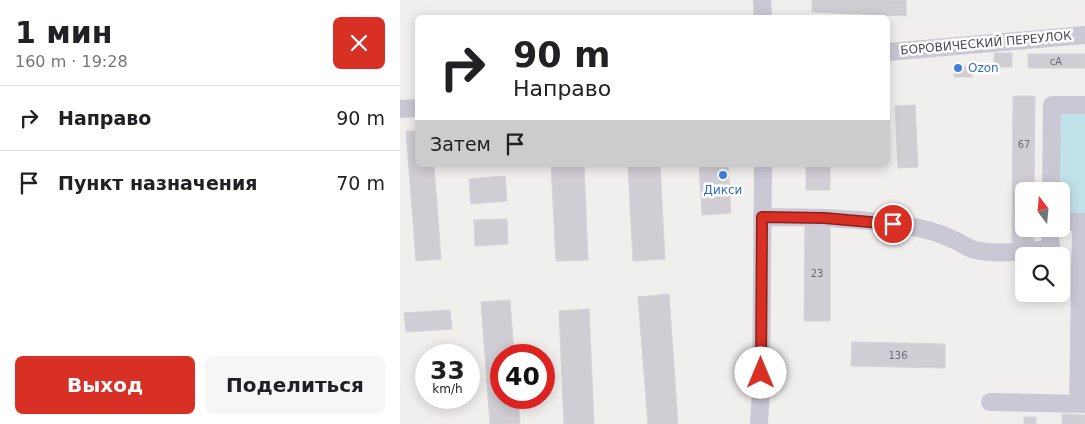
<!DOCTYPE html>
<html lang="ru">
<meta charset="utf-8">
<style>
body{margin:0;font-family:"DejaVu Sans",sans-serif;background:#f6f6f6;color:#202124;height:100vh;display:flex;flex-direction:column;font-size:19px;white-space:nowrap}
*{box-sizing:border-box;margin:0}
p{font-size:16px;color:#757577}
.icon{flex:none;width:28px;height:28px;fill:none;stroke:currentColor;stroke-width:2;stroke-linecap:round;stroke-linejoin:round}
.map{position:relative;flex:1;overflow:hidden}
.side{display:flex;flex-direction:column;background:#fff;width:400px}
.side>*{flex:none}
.banner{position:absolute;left:15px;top:15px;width:475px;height:152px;border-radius:8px;box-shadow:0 2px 12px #0003;background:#fff;color:#202124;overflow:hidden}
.needle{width:32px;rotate:344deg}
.controls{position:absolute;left:615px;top:182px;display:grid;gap:10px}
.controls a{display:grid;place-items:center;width:55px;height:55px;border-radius:8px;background:#fff;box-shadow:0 2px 12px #0003;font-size:25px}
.speed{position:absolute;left:15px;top:344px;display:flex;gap:10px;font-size:25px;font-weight:700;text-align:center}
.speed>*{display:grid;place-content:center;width:65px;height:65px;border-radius:50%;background:#fff;box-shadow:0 2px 12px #0003;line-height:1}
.speed small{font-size:12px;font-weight:400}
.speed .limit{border:8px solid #d22;background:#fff;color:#111}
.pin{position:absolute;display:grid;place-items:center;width:42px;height:42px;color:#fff;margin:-21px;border:2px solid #fff;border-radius:50%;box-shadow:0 1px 5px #0007}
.me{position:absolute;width:55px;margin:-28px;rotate:0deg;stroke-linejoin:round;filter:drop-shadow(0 0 4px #0008)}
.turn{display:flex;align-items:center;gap:18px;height:105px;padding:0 15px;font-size:22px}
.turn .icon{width:65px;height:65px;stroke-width:2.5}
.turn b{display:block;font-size:35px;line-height:42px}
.then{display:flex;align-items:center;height:48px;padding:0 15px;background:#0003;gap:10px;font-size:19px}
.round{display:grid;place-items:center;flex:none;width:52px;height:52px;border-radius:8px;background:#f6f6f6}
.head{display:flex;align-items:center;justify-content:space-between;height:85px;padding:0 15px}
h1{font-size:30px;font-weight:800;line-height:38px}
.cta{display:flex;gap:10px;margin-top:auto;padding:10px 15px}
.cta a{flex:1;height:58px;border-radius:8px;background:#d93025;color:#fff;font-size:20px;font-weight:800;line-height:58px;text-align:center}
.cta a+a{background:#f6f6f6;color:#202124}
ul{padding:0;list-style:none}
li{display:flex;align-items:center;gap:15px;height:65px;padding:0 15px;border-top:1px solid #e0e0e0}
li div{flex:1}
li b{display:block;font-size:19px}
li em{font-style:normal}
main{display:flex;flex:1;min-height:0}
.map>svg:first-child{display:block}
.green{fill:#c1e2e9}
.building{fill:#d0ced4;stroke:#d5d2d8}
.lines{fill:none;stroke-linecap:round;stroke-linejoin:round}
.minor{stroke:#cbc8d6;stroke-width:18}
.route-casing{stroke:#8d1f18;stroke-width:12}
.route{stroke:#d93025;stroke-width:9}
.shop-dot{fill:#3f7fe0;stroke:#fff;stroke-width:2}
.labels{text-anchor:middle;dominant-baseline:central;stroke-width:5;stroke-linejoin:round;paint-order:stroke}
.number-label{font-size:10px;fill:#6d6a77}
.street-label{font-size:12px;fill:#4c4858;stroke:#fff}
.shop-label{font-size:12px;fill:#366cbe;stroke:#fff;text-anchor:start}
</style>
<main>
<section class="side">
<div class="head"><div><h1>1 мин</h1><p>160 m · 19:28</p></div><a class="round" style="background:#d93025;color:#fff"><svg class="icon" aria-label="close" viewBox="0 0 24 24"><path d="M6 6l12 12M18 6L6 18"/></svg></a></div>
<ul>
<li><svg class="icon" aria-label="right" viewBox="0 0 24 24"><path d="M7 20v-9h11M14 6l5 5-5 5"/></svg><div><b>Направо</b></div><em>90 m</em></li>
<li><svg class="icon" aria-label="arrive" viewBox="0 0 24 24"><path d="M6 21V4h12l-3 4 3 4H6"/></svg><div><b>Пункт назначения</b></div><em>70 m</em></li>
</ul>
<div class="cta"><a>Выход</a><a>Поделиться</a></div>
</section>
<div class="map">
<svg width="685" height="424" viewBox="0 0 685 424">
<rect width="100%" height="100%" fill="#f0efed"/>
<path class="green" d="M685 108V214H661V191H656L657 113Z"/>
<path class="building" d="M412 0H506V16L412 12Z
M594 53H612V67H594Z
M628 54H685V68H628Z
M555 66H572V77H554Z
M613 96H635L634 191H624V229H634V243H612Z
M515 105 518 167 498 168 495 106Z
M6 131H18V165H34L41 259 16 261Z
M151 165H184L188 260 156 261Z
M228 165H260L265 259 233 261Z
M299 165H328L331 213 302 215Z
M406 165H430V190H406Z
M105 176 107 201 71 204 69 179Z
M107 219 108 244 75 246 74 220Z
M405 224H430V321H404Z
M269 294 278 424H248L238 297Z
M110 300 114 355H101V398H118L120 424H90L81 302Z
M189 309 194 424H164L159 311Z
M50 310 52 329 6 332 4 313Z
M452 342 545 344V368L451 366Z
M662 414 685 415V424H662Z
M624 417H636V424H624Z"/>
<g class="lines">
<path class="minor" d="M362 0 363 18
M488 52 685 35
M0 109 18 108
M651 191 652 105H685
M362 217C411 217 459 218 507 226 523 228 540 233 554 240 561 243 567 248 575 250 599 255 626 251 651 249L650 229
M661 222H685
M590 402 685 404
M678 404 681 222
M359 424 361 392 363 165"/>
</g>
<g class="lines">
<defs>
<path id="route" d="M361 373 362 217 424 218 493 224"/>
</defs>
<use href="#route" class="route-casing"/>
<use href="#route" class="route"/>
</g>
<g class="shop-dot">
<circle cx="558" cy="68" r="5"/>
<circle cx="323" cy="175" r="5"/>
</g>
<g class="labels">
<g class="number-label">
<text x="656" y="61">сА</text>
<text x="624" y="144">67</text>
<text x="417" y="273">23</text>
<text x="498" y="355">136</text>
</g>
<g class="street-label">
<text transform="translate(586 43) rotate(-5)">БОРОВИЧЕСКИЙ ПЕРЕУЛОК</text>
</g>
<g class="shop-label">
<text x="568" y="68">Ozon</text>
<text x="323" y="190" text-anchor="middle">Дикси</text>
</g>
</g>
</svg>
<div class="controls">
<a><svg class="needle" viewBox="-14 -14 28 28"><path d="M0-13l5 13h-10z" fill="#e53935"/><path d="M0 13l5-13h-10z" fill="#757577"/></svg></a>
<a><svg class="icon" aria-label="search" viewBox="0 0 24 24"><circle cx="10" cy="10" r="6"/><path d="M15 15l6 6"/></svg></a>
</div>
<div class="speed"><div>33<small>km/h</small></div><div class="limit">40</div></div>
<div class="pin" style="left:493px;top:224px;background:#d93025"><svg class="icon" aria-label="arrive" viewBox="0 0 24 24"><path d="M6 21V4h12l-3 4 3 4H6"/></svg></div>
<svg class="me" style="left:361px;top:373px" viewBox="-20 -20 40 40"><circle r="19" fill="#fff"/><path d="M0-13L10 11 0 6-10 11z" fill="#d93025"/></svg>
<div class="banner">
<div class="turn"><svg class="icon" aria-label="right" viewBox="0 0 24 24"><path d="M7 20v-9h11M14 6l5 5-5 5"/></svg><div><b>90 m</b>Направо</div></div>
<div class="then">Затем<svg class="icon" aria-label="arrive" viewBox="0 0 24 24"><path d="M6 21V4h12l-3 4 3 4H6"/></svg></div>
</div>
</div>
</main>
